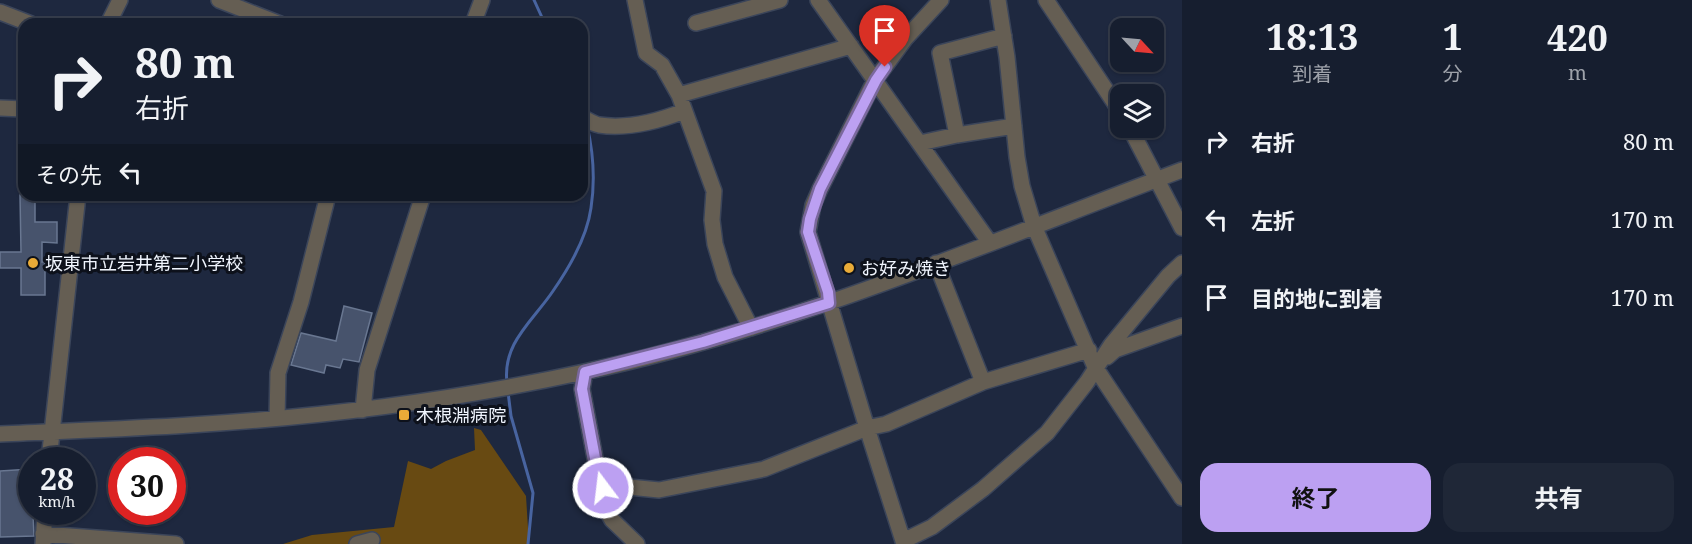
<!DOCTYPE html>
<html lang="ja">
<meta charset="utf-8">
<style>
body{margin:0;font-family:"Noto Serif","Noto Sans JP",serif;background:#1f2737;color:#f1f3f6;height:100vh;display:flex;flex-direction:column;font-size:22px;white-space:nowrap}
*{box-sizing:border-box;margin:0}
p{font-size:20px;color:#9ea2aa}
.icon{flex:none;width:33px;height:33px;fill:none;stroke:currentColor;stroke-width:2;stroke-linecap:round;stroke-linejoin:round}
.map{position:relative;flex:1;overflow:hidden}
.panel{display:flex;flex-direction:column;background:#161e2f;width:510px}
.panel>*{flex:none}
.hud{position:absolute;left:18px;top:18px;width:570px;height:183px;border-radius:18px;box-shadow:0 2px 4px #0004,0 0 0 2px #353c4b;background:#161e2f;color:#f1f3f6;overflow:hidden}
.needle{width:39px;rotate:116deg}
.fabs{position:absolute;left:1110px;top:18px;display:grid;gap:12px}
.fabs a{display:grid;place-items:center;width:54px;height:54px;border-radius:12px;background:#161e2f;box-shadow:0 2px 4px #0004,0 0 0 2px #353c4b;font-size:30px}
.speed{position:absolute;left:18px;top:447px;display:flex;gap:12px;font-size:30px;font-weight:700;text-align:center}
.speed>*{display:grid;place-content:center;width:78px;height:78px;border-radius:50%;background:#161e2f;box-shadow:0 2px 4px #0004,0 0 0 2px #353c4b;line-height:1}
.speed small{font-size:15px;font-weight:400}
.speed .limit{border:9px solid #d22;background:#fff;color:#111}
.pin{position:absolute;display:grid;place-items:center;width:51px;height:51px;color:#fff;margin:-62px -26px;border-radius:50% 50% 50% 0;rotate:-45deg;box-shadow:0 0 6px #0007}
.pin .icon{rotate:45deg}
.me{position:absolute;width:66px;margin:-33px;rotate:345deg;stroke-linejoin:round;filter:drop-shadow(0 0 4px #0008)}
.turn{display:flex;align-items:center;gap:21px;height:126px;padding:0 18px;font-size:27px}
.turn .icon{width:78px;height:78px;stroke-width:2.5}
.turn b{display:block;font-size:42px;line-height:51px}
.then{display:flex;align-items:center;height:57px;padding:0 18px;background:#0003;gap:12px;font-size:22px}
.eta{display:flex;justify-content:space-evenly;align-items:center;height:102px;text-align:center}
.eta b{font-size:36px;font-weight:700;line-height:42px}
.action{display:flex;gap:12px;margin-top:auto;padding:12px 18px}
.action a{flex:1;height:69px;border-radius:18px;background:#bca0f2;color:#111;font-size:24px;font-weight:700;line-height:69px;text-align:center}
.action a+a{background:#1f2737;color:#f1f3f6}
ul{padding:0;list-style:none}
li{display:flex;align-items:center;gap:18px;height:78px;padding:0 18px}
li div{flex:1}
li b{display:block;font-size:22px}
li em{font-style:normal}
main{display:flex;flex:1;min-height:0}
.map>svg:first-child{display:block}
.green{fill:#684a12}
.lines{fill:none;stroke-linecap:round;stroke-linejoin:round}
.stream{stroke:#4864a0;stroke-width:3}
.building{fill:#47536c;stroke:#697791;stroke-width:1.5}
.minor-casing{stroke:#3b455a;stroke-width:18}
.minor{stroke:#655e53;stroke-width:15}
.route-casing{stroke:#7a689d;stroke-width:15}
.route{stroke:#bca0f2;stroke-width:10}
.poi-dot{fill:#e9ab38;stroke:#0d111b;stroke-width:2}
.labels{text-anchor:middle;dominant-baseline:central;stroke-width:6;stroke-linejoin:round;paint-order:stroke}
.poi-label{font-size:18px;fill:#f0f5fe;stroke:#0d111b;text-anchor:start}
</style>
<main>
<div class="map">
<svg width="1182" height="544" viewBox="0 0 1182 544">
<rect width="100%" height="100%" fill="#1e283f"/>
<path class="green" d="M474 428 481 430 526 496 529 544H283L312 535 394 527 408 461 431 469 446 461 475 450Z"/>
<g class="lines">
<path class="stream" d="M534 0 545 24
M582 103 584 113
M507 383C502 343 533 321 553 291 569 268 587 237 591 208 595 182 593 151 587 125
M508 392 511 416 533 493 528 544"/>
</g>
<path class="building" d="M20 195H35V222H57V243L42 242V262H45V295H21V268H0V252H21Z
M344 306 372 313 359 362 343 359 340 368 326 365 324 373 291 365 301 333 336 341Z
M31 469 34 536 0 537V471Z"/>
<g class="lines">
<defs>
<path id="minor" d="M219 0 280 24
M635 0 646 53 662 65 679 95 714 191 712 220 715 244 725 277 751 328
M818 0 990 243
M998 0 1007 57 1017 157 1022 186 1034 226 1095 367 1182 498
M1046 0 1120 111
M0 12 31 24
M696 23 780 0
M108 24 120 0
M473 24 482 0
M679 95 851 46
M0 108 24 109
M582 117C587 120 594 124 599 125 627 129 659 121 684 111
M1130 128 1182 228
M957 135 1014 126
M920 143 957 135 940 53 1004 36
M936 263 983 382
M1107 357 1115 350 1182 326
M585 372 582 389 598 474
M363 410 367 370 423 195
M277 418 278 373 301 302 328 195
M0 434C63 431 127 429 190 425 322 417 455 400 584 372 790 328 985 244 1182 170
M49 460 78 195
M43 534 176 544
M903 541 932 527 983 489 1047 433 1087 382 1111 345 1168 276 1182 263
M43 544 45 512
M357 544 372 540
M637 544 612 520 608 513 598 474 613 476 629 487 659 490 764 469 867 428 886 424 983 382 1089 350
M904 544 867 428 808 232 813 205 820 189 875 80 905 39 941 0"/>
</defs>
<use href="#minor" class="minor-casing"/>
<use href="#minor" class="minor"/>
</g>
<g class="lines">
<defs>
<path id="route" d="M603 488 598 474 582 389 585 372 703 342 829 303 828 292 808 232 810 219 820 189 876 80 885 67"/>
</defs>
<use href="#route" class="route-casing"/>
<use href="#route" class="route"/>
</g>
<g class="poi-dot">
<circle cx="33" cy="263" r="6"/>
<circle cx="849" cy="268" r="6"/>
<rect x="398" y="409" width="12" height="12" rx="3"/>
</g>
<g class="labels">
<g class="poi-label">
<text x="45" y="263">坂東市立岩井第二小学校</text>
<text x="861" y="268">お好み焼き</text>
<text x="416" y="415">木根淵病院</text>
</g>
</g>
</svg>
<div class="fabs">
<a><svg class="needle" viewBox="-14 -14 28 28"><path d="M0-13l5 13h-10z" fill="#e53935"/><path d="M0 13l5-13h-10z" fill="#9ea2aa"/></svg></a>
<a><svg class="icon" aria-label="layers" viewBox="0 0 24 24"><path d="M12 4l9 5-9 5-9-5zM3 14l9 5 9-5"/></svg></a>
</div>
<div class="speed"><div>28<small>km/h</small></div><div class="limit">30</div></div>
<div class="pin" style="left:885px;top:67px;background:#d93025"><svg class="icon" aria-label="arrive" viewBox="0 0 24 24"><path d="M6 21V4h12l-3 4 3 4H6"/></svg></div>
<svg class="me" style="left:603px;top:488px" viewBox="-20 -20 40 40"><circle r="17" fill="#bca0f2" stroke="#fff" stroke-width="3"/><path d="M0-11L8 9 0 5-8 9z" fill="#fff"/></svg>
<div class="hud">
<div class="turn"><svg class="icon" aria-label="right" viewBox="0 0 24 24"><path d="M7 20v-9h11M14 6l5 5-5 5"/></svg><div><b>80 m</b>右折</div></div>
<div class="then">その先<svg class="icon" aria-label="left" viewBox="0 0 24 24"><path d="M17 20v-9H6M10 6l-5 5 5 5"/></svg></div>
</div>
</div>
<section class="panel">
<div class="eta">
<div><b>18:13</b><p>到着</p></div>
<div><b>1</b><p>分</p></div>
<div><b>420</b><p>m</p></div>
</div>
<ul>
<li><svg class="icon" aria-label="right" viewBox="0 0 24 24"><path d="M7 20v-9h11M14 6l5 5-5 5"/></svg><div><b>右折</b></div><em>80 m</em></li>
<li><svg class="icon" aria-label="left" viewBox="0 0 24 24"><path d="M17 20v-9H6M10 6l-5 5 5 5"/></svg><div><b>左折</b></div><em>170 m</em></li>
<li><svg class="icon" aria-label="arrive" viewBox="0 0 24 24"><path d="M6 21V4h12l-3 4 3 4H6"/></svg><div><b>目的地に到着</b></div><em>170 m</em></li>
</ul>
<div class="action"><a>終了</a><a>共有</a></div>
</section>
</main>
